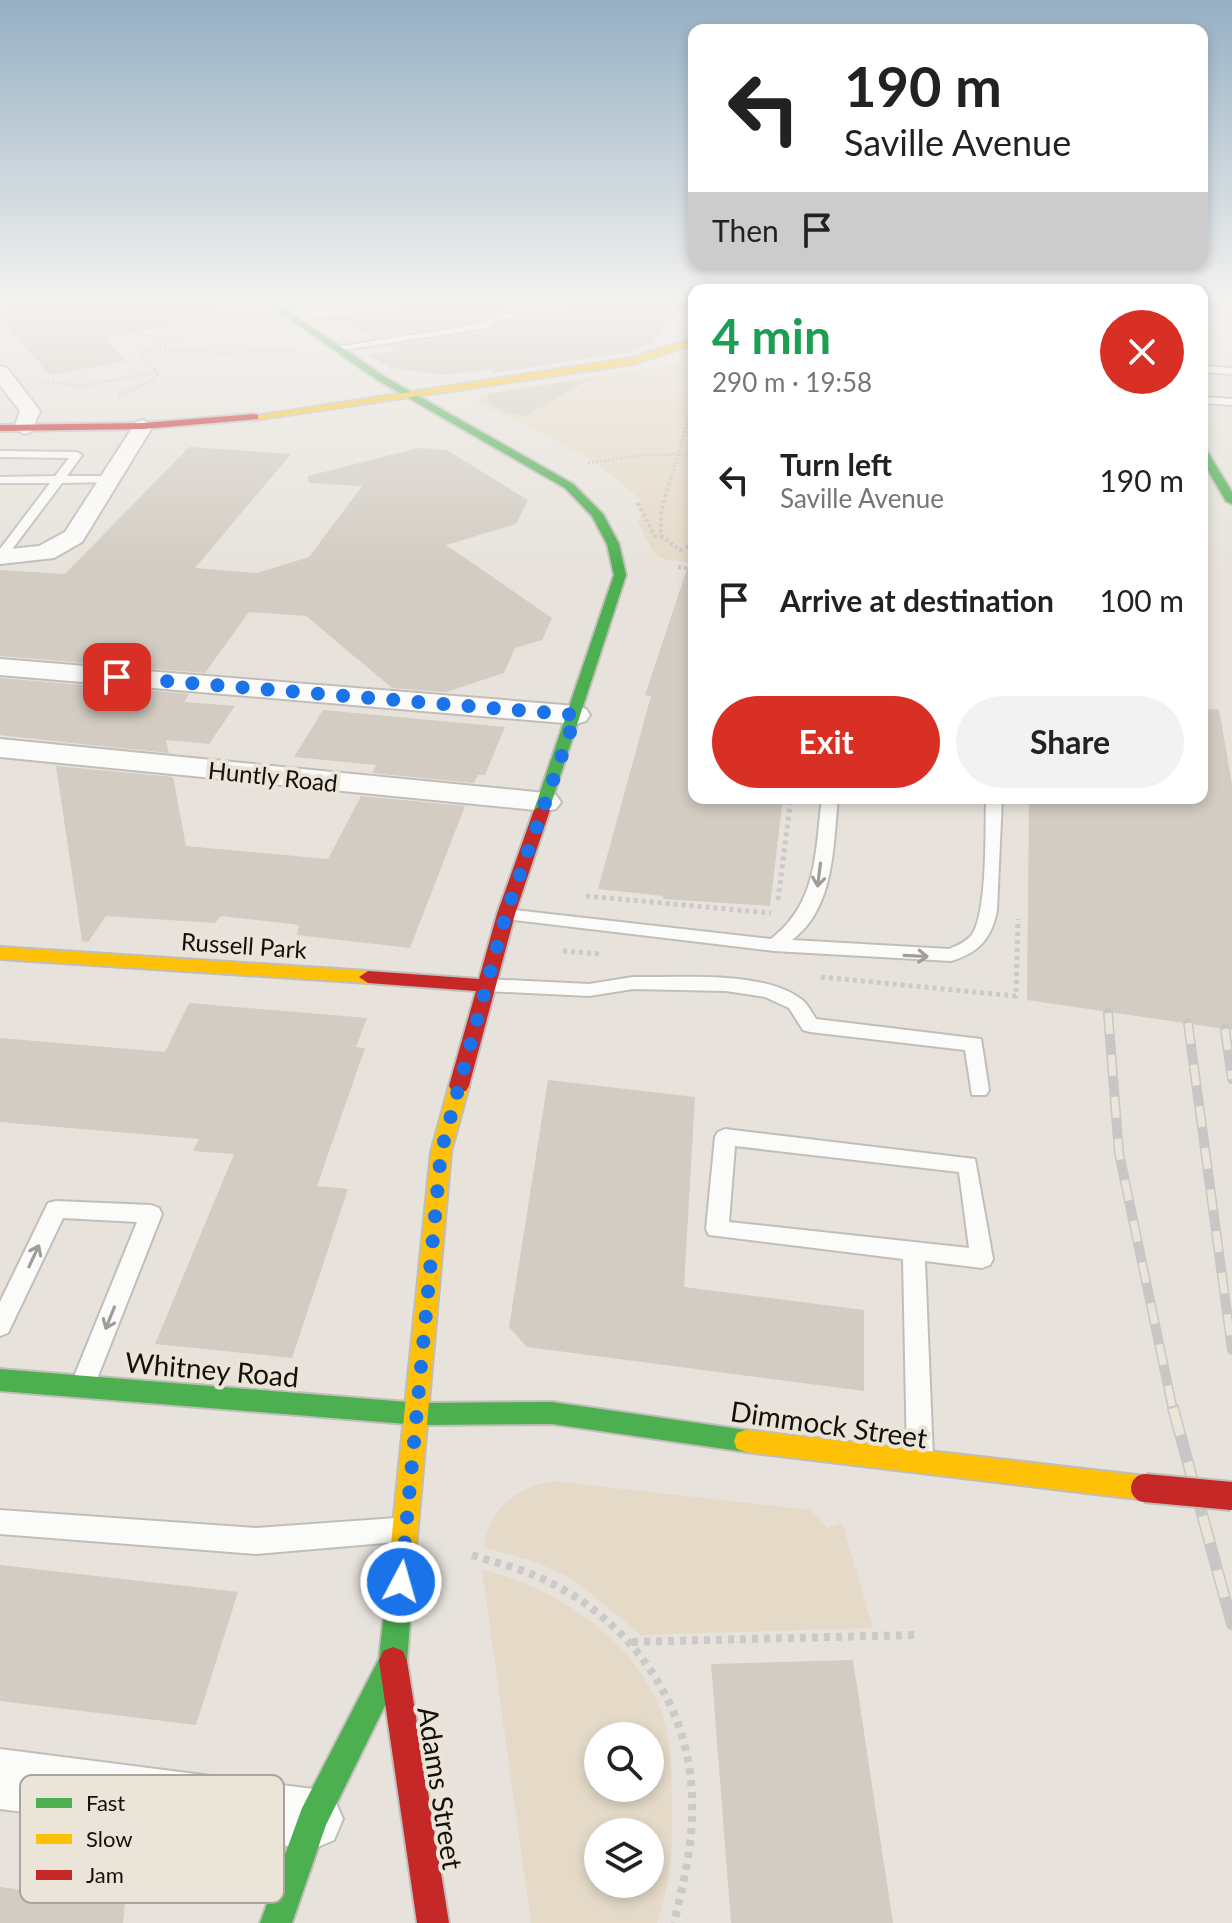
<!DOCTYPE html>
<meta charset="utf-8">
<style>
body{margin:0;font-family:Lato,sans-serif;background:#f2f2f2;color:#222;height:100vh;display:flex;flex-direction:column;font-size:30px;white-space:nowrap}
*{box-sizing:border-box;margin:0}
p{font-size:26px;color:#767676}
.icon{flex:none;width:44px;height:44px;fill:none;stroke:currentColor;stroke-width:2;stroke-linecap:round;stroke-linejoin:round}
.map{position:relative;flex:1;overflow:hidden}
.drawer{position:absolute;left:688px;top:284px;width:520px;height:520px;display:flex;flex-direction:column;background:#fff;border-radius:16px;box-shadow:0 4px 12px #0003}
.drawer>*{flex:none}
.banner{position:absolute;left:688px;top:24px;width:520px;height:244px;border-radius:16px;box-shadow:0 4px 12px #0003;background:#fff;color:#222;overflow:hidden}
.controls{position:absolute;left:584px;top:1722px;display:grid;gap:16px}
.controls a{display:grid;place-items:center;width:80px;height:80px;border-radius:50%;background:#fff;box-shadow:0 4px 12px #0003;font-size:40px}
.pin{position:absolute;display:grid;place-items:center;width:68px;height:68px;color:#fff;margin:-34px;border-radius:16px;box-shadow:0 4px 12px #0006}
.me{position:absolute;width:88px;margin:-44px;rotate:6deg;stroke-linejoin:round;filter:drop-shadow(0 0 6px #0008)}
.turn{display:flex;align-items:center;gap:28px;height:168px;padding:0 24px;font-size:36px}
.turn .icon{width:104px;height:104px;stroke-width:2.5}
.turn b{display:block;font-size:56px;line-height:68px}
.then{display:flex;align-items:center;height:76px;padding:0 24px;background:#0003;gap:16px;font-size:30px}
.round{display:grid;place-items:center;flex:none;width:84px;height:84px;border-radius:42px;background:#f2f2f2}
.summary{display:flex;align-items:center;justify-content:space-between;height:136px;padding:0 24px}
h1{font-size:48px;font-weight:700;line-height:60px;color:#1e9e55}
.cta{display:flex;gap:16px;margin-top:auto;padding:16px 24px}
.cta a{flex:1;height:92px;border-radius:48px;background:#d93025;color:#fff;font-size:32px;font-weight:700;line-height:92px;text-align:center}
.cta a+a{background:#f2f2f2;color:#222}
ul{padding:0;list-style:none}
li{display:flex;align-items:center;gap:24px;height:120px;padding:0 24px}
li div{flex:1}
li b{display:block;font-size:30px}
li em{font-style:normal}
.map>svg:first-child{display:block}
.green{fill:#e5dac8;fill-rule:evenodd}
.building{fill:#d2ccc2}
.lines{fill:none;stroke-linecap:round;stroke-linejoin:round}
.lane-casing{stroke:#c1beb9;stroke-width:4}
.street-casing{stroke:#c1beb9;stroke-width:4}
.fast-casing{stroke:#c1beb9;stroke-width:4}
.slow-casing{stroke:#c1beb9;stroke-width:4}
.jam-casing{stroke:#c1beb9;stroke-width:4}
.path-far3{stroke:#cbcac8;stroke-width:3;stroke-dasharray:2 2;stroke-linecap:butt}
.path-far2{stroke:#cbcac8;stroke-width:4;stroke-dasharray:3 3;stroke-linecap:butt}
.path-far1{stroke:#cbcac8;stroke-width:5;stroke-dasharray:4 4;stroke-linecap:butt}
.path{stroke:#cbcac8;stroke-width:8;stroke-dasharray:6 6;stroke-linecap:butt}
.lane{fill:#fbfbfa;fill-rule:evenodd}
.street{fill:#fbfbfa;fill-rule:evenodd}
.fast{fill:#4caf50;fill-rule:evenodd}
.slow{fill:#ffc107;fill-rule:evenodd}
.jam{fill:#c62828;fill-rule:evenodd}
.rail-far1-casing{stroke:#c8c7c5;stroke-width:10}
.rail-casing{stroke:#c8c7c5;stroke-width:12}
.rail-far1{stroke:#ebe4d8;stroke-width:7;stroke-dasharray:21;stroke-linecap:butt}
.rail{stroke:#ebe4d8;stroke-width:9;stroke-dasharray:28;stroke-linecap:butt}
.jam-bridge-casing{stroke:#c1beb9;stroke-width:32;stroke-linecap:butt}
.jam-bridge{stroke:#c62828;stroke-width:28}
.oneway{stroke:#9f9d9b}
.route{stroke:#1a73e8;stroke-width:14;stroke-dasharray:0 25.2}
.labels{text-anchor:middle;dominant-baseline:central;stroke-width:8;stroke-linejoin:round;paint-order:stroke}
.street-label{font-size:24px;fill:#14110d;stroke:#ebe4d8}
.near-street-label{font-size:28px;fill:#14110d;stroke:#ebe4d8}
.key{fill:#ebe4d8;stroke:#aaa59b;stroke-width:2}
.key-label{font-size:22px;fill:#14110d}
</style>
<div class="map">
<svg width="1232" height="1923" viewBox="0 0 1232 1923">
<rect width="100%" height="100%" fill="#e7e3dc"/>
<path class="green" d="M694 349V563C649 558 657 560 638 521L642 514 633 502H642C598 455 531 429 474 402L484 393 663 366 685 360 678 358Z
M552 1481 810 1510 827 1528 842 1523 873 1628 641 1635 571 1578 533 1561 483 1547C491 1508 514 1489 552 1481Z
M482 1570C556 1586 645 1646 665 1724 672 1749 671 1777 672 1803 673 1846 671 1882 657 1923H531ZM650 1736V1788H598V1736ZM650 1832V1884H598V1832Z"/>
<path class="building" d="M33 300H213L214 317 103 338 126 361 50 375 0 319V312Z
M431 300H490L501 311 484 320 374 338 342 318 420 308Z
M567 300H689L653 342 628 352 493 373 494 369 443 375 390 368 369 354 395 351 387 346 488 331 500 323 518 319 515 311 528 316 567 311Z
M592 378 525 416 509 414 487 403 488 394Z
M189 447 291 454 195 568 257 573 309 557 362 486 309 483 308 476 418 448 447 450 528 500 516 524 446 545 552 618 542 640 515 648 504 673 446 692 392 688 306 616 249 612 205 673 0 656V570L65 574Z
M688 566 694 567V798H783L770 906 663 899V896L598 889 651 696 645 695Z
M0 678 189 694 184 702 235 706 209 744 166 740 169 753 53 741 0 735Z
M1219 709 1232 785V1030L1027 1000 1029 798H1202V710Z
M323 710 505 727 485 775H478L474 783 372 773 376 765 294 757Z
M56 766 173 777 186 846 328 859 361 796 465 806 410 948 297 935 299 925 221 916 215 923 106 916 88 942 82 941Z
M189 1003 367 1018 356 1047 365 1048 317 1186 348 1189 292 1358 155 1344 234 1154 193 1151 199 1139 0 1122V1038L165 1052Z
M548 1080 695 1097 684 1287 864 1310V1391L527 1347 509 1327Z
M0 1565 238 1592 196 1725 0 1701Z
M853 1660 893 1923H731L711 1664Z
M0 1887 125 1903 123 1923H0Z"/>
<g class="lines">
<defs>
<path id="lane" d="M15 300H30L0 309V303Z
M495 300H504L516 317 499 320 488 328 336 351 331 348 485 323 493 316 507 313Z
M1202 366 1232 368V374L1202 372Z
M1202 397 1232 399V405L1202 403Z
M0 451 77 452 82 455 67 476H112L118 479 112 482 62 483 4 560 0 561V549L50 483H0V477L55 476 69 458 0 457Z
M822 798H838C833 846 835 908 792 940L949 949C957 946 965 942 971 936 988 915 985 828 986 798H1002L997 910C992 938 979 953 951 961L774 951 506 919 497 914 506 909 771 939C818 903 815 852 822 798Z
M633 977C680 978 762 970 801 999 807 1003 812 1013 816 1019L981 1039 989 1090 986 1095H972L965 1050 810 1032 803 1030 789 1008 765 997 726 991 633 989 589 996 485 991 476 985 485 979 589 984Z
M725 1129 975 1159 993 1259 990 1265 982 1268 925 1261 933 1458 929 1466 920 1470 911 1466 907 1458 903 1259 709 1235 706 1229 715 1137 718 1132ZM735 1146 959 1172 969 1248 729 1222Z
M56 1201 151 1205 159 1208 162 1214 95 1384 92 1391 83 1395 74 1391 71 1384 137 1222 63 1218 8 1333 0 1336V1302L48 1203Z
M0 1510 256 1528 396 1518 405 1521 409 1530 405 1539 396 1542 256 1554 0 1534Z"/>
<path id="street" d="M381 300H428L420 305 291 322 282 317 291 312Z
M0 366 7 368 40 411 31 432 24 434 14 428 20 411 0 385Z
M143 420 153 426 82 542 54 558 0 564V550L39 546 65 532 136 422Z
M0 659 576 706 586 709 590 715 586 721 576 724 0 675Z
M0 739 545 793 556 795 561 802 556 809 545 811 0 757Z
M0 1749 313 1789 334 1798 343 1819 334 1840 313 1849 0 1809Z"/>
<path id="fast" d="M262 300H272L385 377 573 484 603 514 619 544 626 575 548 813H536L534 810 614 575 607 544 592 516 565 488 379 381Z
M1202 448 1207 451 1232 492V504L1226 501 1202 460Z
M0 1369 419 1403 552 1402 746 1430 755 1433 758 1441 755 1449 746 1452 552 1424 419 1425 0 1391Z
M400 1570 410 1574 413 1583 407 1661 326 1825 292 1923H260L302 1808 379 1659 387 1583 390 1574Z"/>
<path id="slow" d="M694 338V344L633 364 254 420 249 417 632 358Z
M0 947 368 971 377 977 368 983 0 959Z
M459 1079 466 1081 469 1086 451 1152 413 1583 410 1592 400 1596 390 1592 387 1583 431 1152 449 1086 452 1081Z
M746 1430 1145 1476 1154 1480 1158 1488 1154 1496 1145 1500 746 1452 737 1449 734 1441 737 1433Z"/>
<path id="jam" d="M254 414 258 415V419L143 429 0 431V425L143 423Z
M542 805 550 810 515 914 469 1086 466 1091H452L449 1086 476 991 368 983 359 977 368 971 479 979 497 914 534 810Z
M393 1647 403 1651 407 1661 449 1923H417L379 1661 383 1651Z"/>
</defs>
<use href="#lane" class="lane-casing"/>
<use href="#street" class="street-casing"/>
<use href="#fast" class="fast-casing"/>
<use href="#slow" class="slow-casing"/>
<use href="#jam" class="jam-casing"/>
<path class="path-far3" d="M200 300 227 309 239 320
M239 320 165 342V350L222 353 293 350
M138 332 165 342
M44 382 81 386 157 372
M118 395 148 383 159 374 140 352 165 347
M588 463 641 455 694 454
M671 479 694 399"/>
<path class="path-far2" d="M671 477 661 512V536L680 550 694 544
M638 503 655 536H661
M678 567 694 569"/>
<path class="path-far1" d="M586 896 771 913
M778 900 791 798
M563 951 600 954
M821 977 1016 996 1018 919"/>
<path class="path" d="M472 1555C493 1562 515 1567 536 1576 625 1614 689 1699 692 1797 694 1840 684 1881 674 1923
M632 1642 914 1635"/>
<use href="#lane" class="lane"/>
<use href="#street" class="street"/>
<use href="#fast" class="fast"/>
<use href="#slow" class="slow"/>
<use href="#jam" class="jam"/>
<defs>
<path id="rail-far1" d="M1108 1013 1119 1153 1173 1410
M1188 1023 1232 1350
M1225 1029 1232 1079"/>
<path id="rail" d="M1173 1408 1232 1624"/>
</defs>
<use href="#rail-far1" class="rail-far1-casing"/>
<use href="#rail" class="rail-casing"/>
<use href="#rail-far1" class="rail-far1"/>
<use href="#rail" class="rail"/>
<defs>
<path id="jam-bridge" d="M1145 1488 1232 1496"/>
</defs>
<use href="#jam-bridge" class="jam-bridge-casing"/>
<use href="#jam-bridge" class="jam-bridge"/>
</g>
<defs><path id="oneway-shaft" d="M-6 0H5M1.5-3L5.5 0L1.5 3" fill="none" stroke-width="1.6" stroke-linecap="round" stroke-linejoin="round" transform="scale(2)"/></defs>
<g class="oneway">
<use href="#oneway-shaft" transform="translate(819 875) rotate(97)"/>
<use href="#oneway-shaft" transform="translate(916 956) rotate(3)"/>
<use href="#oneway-shaft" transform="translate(34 1256) rotate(-65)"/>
<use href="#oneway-shaft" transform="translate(110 1318) rotate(112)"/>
</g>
<linearGradient id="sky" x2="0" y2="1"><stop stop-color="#95b0c4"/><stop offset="0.53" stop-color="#f4f2ef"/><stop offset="1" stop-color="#f4f2ef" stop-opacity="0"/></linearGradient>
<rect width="1232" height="569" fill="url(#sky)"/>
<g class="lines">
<path class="route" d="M117 677 576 715 506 914 441 1152 401 1582"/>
</g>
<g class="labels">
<g class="street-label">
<text transform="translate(273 776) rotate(6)">Huntly Road</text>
<text transform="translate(244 945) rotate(4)">Russell Park</text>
</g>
<g class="near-street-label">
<text transform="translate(212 1369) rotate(5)">Whitney Road</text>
<text transform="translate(829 1424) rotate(8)">Dimmock Street</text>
<text transform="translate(441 1788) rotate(81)">Adams Street</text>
</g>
</g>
<rect x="20" y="1775" width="264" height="128" rx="12" class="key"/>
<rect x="36" y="1798" width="36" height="10" fill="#4caf50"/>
<rect x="36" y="1834" width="36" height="10" fill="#ffc107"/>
<rect x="36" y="1870" width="36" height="10" fill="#c62828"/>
<g class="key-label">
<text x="86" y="1811">Fast</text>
<text x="86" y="1847">Slow</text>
<text x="86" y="1883">Jam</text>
</g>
</svg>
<div class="controls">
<a><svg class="icon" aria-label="search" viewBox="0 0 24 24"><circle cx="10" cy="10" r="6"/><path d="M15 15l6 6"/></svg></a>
<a><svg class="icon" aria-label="layers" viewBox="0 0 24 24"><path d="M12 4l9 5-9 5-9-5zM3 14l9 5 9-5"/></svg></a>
</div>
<div class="pin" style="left:117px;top:677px;background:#d93025"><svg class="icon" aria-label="arrive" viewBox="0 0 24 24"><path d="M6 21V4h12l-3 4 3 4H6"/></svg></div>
<svg class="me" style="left:401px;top:1582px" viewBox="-20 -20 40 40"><circle r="17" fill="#1a73e8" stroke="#fff" stroke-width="3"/><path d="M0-11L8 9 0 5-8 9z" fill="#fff"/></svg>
<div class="banner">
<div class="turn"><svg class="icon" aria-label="left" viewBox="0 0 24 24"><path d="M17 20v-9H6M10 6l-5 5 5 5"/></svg><div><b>190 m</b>Saville Avenue</div></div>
<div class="then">Then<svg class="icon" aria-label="arrive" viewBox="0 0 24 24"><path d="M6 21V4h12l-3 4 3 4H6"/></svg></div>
</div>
<section class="drawer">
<div class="summary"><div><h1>4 min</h1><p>290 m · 19:58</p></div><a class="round" style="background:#d93025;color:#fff"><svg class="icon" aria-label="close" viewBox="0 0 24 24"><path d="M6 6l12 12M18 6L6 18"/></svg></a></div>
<ul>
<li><svg class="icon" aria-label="left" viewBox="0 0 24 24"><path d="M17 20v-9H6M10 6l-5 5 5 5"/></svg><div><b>Turn left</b><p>Saville Avenue</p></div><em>190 m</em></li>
<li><svg class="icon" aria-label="arrive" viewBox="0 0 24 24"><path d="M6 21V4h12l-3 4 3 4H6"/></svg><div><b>Arrive at destination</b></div><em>100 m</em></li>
</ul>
<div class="cta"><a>Exit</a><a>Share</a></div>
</section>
</div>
